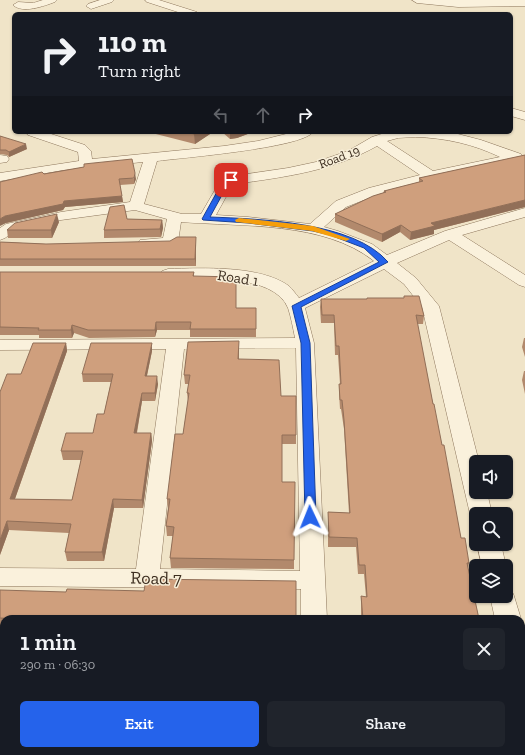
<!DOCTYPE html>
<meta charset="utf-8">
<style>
body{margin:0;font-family:"Zilla Slab",serif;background:#20242c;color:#f1f3f6;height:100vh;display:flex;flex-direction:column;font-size:15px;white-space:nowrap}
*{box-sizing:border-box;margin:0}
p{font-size:13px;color:#9ea1a6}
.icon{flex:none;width:22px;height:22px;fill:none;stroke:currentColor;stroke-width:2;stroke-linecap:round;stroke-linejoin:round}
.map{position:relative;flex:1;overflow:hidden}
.drawer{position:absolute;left:0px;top:615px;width:525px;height:140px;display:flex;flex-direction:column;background:#171b24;border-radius:12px 12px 0 0;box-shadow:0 1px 3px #0004}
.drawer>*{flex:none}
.top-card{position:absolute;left:12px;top:12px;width:501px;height:122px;border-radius:6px;box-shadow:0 1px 3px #0004;background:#171b24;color:#f1f3f6;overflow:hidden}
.fabs{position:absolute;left:469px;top:455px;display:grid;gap:8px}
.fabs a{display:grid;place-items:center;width:44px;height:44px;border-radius:6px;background:#171b24;box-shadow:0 1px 3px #0004;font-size:20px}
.pin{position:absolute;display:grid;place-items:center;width:34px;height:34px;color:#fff;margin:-17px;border-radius:8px;box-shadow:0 2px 6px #0006}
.me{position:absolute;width:44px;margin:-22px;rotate:358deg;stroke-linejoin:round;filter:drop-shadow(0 0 3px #0008)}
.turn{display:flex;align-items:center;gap:14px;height:84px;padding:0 20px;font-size:18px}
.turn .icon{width:52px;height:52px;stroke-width:2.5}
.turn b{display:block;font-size:28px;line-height:34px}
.lanes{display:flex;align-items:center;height:38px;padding:0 20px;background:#0003;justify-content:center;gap:20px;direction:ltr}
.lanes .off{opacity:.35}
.round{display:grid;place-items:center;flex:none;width:42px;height:42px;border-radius:6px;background:#20242c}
.summary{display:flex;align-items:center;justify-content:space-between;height:68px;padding:0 20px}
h1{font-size:24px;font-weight:600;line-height:30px}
.action{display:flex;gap:8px;margin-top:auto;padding:8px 20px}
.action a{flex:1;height:46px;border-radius:6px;background:#2563eb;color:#fff;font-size:16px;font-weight:600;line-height:46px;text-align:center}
.action a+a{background:#20242c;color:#f1f3f6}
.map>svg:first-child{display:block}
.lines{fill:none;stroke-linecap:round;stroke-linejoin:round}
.minor-casing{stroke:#8d765c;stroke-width:1}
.minor{fill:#faf1dc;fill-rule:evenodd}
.wall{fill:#b2896c}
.shaded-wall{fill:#916f58}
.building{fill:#cf9f7d;stroke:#916f58}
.route{fill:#2563eb;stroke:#184099}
.slow{fill:#f59e0b}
.labels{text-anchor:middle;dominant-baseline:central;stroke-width:3;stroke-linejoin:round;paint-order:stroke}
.far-street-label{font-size:13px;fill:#3d2e20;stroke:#f7eed8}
.street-label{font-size:15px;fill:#3d2e20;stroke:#f7eed8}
.near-street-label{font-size:18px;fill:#3d2e20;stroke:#f7eed8}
</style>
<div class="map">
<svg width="525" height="755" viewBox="0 0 525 755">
<rect width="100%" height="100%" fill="#f0e4c8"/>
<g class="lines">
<defs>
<path id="minor" d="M43 0H57L55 2C44 6 23 14 13 5L18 2 33 3Z
M100 0H114L112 2 91 9 86 6 88 4Z
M145 0H159L197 12 199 14H184L147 2Z
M412 0H525V6L458 7 417 3Z
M511 108 525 112V120L511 116Z
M26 132H45L85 145 91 151 92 159 224 146 258 141 294 132H313C302 148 180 158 157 161L144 204 182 214H201L219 183 226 177 288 168 316 162 348 151 372 137 388 132 454 133 481 140 521 154 523 157 521 160 433 180 379 194 346 207 324 227 338 231 372 244 387 255 445 231 525 208V217L462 235 525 275V287L519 285 449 240 397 263 416 278 439 306 479 462H476V492H487L492 514H476V521L473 520 470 514 422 307 404 284 384 269 305 308 314 343 327 619H301V589L0 586V568L136 569 166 349 0 350V340L295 338C293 328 291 317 288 308 274 273 199 278 168 279L162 277 160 274 162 271 168 269C202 268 260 265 289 286 292 289 296 294 299 298L374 261C323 221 243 227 181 222L178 242 175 245 145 248 140 246 137 243 140 240 163 238 167 219 135 210 61 220 16 230 5 238 0 240V228L6 224 61 212 130 202 143 162 64 170 0 181V173L79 161 78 152 75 151 28 135ZM416 137C446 138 473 144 500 157L433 171 387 141 398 138ZM377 146 420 175 369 188 336 201 310 224 248 217 216 215 232 186 235 184C285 177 333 171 377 146ZM296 348 300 571 160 569 184 349Z
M0 155 7 156 9 159 7 162 0 163Z
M477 544H501L506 566H482Z
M506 588 511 589 514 596 521 619H495L490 596H506Z
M521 662 525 663V700L521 698Z
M0 725H4V751H0Z
M302 751H330L329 755H301Z"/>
</defs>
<use href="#minor" class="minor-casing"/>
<use href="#minor" class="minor"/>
</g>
<path class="wall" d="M148 132H213L195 144Z
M222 132H253L237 138 230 139Z
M0 136 27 149 9 157 7 155 0 154Z
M525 155V207L434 230V234L410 240 400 232 382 242 335 222V214L383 193 384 191 419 182V178Z
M84 167 136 179 134 184 120 185 123 202 65 207 63 210 6 223 44 174Z
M127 219 162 220 163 228 161 237 104 238V230Z
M59 222 52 238H8L7 230Z
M0 242 46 244 196 245V266H0Z
M0 272H194V276L236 308H256V337H190V330H157L155 337 89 338 74 333 72 338H39V335H0Z
M404 296 424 316 423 324H417L433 404 461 538 469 563 468 569 479 619H361V596L366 597 364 574H358L356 547H328V512L349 513 344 429 341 409H340L339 393V384H340L338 355H335L334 323H321L320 307 321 299H367L404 298Z
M524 338H525V357L522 347Z
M66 343 67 351 15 499 72 500 81 460H63L61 451 93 433 104 414 111 382H83L82 374 152 351 147 376 158 384 155 401H142L137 433H151L152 441 143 508H114L104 561H67L65 552 69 533 9 530 0 555 21 374Z
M239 350V359L281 396 296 435V444H282V482L294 560V569L171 568 170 558 173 536H167L166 526 168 508 167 499 183 434 188 401 187 393 189 384H185L184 375Z
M524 371H525V394L522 380Z
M0 590 296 619H4V628H0Z
M0 652 4 653V699H2L0 707Z
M441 751H501L500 755 441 753Z"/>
<path class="shaded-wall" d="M197 132H213L195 144 194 134Z
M230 132H253L237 138 230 139Z
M26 144 27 149 9 157V152Z
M135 173 136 179 134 184V178Z
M122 196 123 202 65 207 63 210 6 223 0 226V219L5 216 64 201Z
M525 200V207L434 230V234L410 240 411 232 431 223Z
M57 214 59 222 52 238 51 230Z
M162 220 163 228 161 237 160 229Z
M401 225 400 232 382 242V234Z
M196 237V266L195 259Z
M156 322 157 330 155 337V330Z
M72 325 74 333 72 338 71 330Z
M239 341V350L238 368V359Z
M66 343 67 351 12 507 10 499Z
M152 343V351L145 384V376Z
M157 376 158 384 155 401V393Z
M142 393V401L135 442 134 433Z
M151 433 152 441 143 508 142 500Z
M113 499 114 508 104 561 102 552Z
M7 521 9 530 0 555V540Z
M0 690 2 699 0 707Z"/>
<path class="building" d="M187 132H197L194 134Z
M0 136 26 144 9 152 6 150H0Z
M525 155V200L431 223 435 226 411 232 401 225 382 234 335 214 373 196 386 192 384 191 423 181 419 178Z
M132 159 135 173 134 178 119 179 122 196 64 201 63 204 5 216 0 219V182L42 172 44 174 84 167V164Z
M124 205 127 219 162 220 160 229 104 230 110 207Z
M57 214 51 230H7L15 223Z
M177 237H196L195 259H0V242L46 244 170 241Z
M0 272H194L193 276 236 277V308H256V329H190L191 322H156L155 330H88L72 325 71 330H38L39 328 0 327Z
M404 296H419L424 316 416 315 433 404H434L442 445H444L461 538H465L469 563H467L479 619H363L361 596 367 597 365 565H359L357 538 329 537 328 512 350 513 344 420 342 400H340L339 384H341L339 346H336L334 315H322L321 299H367V298H404Z
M239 341 238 359 279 360 281 396H296V435H282V482H295L294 560 170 558 174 527 166 526 170 499H167L175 434H183L189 393H187L190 375H184L188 342Z
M33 343H66L10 499 72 500 83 451H61L66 433H93L97 414H104L113 374H82L91 343H152L145 376H157L155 393H142L134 433H151L142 500 113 499 102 552H65L71 524 7 521 0 540V392L7 374H21Z
M146 579 296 581V619H19L0 618V590L66 592 67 589 144 591Z
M0 652 4 653V690H0Z
M0 751H111L110 755H0Z"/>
<path class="route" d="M231 178 235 180 228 184 210 217C261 219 354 222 388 262L301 307 310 343 316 517 314 520H306L305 517 301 343 292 306 379 262 364 248 330 235 313 231 248 223 203 220 202 219 223 181Z"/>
<path class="slow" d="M239 218 313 226 350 239 346 241 312 231 236 222 235 220Z"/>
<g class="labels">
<g class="far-street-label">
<text transform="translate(339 157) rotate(-21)">Road 19</text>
</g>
<g class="street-label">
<text transform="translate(238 278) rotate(9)">Road 1</text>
</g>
<g class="near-street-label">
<text transform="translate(156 578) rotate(1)">Road 7</text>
</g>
</g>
</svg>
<div class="fabs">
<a><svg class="icon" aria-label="sound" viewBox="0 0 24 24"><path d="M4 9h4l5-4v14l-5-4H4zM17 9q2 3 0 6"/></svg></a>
<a><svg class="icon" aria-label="search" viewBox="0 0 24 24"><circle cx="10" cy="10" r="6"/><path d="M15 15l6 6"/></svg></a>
<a><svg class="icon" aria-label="layers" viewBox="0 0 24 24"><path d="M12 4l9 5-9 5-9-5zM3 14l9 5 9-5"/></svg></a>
</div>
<div class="pin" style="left:231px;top:180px;background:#d93025"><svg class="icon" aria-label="arrive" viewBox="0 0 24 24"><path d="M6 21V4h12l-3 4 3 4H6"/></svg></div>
<svg class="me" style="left:310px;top:517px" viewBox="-20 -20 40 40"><path d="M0-17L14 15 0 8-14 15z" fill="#2563eb" stroke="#fff" stroke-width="4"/></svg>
<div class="top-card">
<div class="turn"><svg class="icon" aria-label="right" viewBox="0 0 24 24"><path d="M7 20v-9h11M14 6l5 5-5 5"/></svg><div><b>110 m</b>Turn right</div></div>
<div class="lanes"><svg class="icon off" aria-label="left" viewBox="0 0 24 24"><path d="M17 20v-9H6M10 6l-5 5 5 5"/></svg><svg class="icon off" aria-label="ahead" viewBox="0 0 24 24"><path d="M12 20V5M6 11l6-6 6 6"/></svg><svg class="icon" aria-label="right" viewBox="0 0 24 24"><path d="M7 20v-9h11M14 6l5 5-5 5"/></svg></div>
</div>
<section class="drawer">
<div class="summary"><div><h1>1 min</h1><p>290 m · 06:30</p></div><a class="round"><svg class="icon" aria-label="close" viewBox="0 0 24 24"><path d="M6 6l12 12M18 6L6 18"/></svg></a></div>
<div class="action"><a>Exit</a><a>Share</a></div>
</section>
</div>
